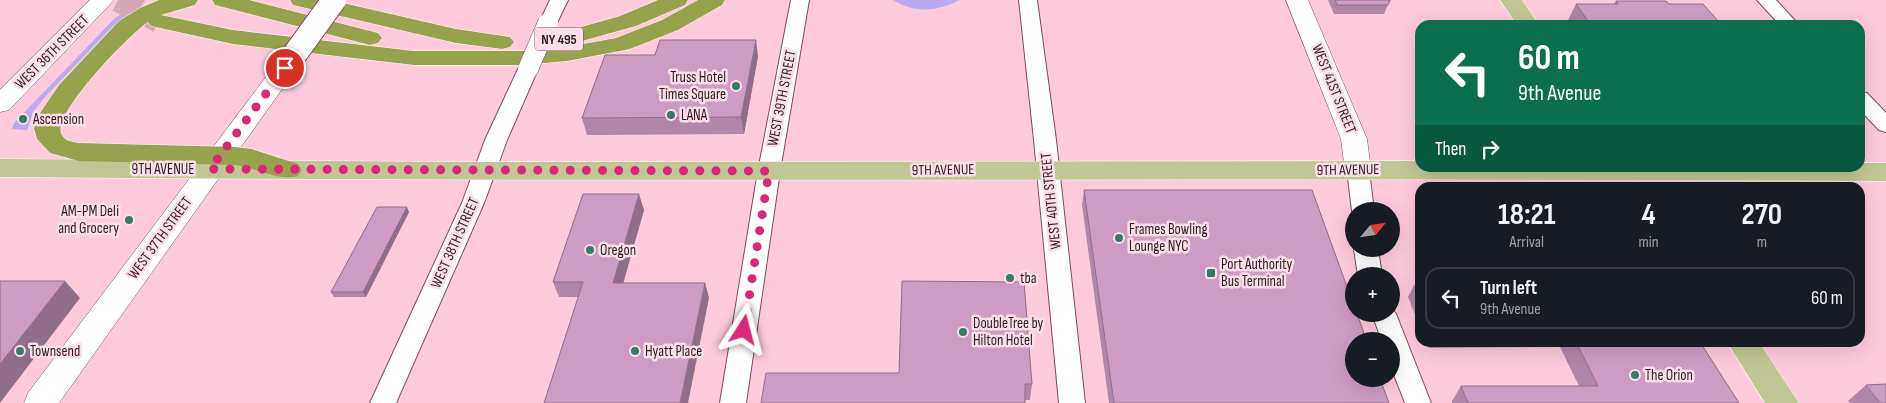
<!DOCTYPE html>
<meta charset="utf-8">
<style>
body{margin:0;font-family:"Sofia Sans Condensed",sans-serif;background:#242831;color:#f1f3f6;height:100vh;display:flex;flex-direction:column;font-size:19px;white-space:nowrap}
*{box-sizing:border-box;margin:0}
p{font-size:16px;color:#9ea1a6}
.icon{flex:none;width:28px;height:28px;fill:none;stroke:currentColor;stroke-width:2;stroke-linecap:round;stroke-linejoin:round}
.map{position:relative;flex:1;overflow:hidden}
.details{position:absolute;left:1415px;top:182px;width:450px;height:165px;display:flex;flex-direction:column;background:#171b24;border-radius:15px;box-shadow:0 5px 20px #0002}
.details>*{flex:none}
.guide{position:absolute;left:1415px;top:20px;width:450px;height:152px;border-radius:15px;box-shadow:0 5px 20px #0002;background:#0b6e4f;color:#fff;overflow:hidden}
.needle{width:32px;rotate:61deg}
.tools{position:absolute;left:1345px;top:202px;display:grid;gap:10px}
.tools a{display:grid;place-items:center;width:55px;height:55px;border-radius:50%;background:#171b24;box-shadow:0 5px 20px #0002;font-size:25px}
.pin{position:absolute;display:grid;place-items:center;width:42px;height:42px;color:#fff;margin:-21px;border:2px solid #fff;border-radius:50%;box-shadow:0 1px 5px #0007}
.me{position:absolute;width:55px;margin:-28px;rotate:9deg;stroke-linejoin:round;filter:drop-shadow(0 0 4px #0008)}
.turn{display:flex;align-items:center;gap:18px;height:105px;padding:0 20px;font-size:22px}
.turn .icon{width:65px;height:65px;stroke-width:2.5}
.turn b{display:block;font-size:35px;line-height:42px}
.then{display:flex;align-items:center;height:48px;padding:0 20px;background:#0003;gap:10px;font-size:19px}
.eta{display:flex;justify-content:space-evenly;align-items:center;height:85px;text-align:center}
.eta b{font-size:30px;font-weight:700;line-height:35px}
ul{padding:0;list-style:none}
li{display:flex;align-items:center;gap:15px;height:62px;margin:0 10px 8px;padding:0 10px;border:2px solid #363941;border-radius:15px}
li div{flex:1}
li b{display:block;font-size:19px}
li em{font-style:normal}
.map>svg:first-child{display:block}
.green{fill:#bbaaf0}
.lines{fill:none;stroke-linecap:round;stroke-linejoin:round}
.highway-tunnel{stroke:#d5a7b7;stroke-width:24;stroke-dasharray:24 12;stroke-linecap:butt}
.street-casing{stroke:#7f495e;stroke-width:2}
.secondary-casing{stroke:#7f495e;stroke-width:1}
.primary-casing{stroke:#fff;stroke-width:1}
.highway-casing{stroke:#fff;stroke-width:1}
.street{fill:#fff;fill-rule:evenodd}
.secondary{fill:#fff;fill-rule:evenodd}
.primary{fill:#c1c794;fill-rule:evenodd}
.highway{fill:#97a24d;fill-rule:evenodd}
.street-bridge-casing{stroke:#7f495e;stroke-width:21;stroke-linecap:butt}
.secondary-bridge-casing{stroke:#7f495e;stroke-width:26;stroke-linecap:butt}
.street-bridge{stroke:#fff;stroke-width:20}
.secondary-bridge{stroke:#fff;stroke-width:24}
.wall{fill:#b186a7}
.shaded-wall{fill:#906d88}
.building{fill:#ce9cc2;stroke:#906d88}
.route{stroke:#db2777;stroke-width:9;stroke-dasharray:0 16.2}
.poi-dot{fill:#387a6a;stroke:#fadfe8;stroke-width:2}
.labels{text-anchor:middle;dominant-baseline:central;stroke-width:5;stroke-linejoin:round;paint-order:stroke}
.shield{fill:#fadfe8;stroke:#6e565f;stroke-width:1}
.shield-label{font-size:14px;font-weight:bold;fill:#321b24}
.street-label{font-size:15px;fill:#321b24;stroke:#fadfe8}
.poi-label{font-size:15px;fill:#321b24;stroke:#fadfe8;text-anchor:start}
</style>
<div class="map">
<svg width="1886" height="403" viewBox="0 0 1886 403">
<rect width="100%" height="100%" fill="#fecadc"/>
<path class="green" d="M893 0H960C938 11 915 14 893 0Z
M137 9 113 26 45 97 33 112 27 130 12 129 14 123 113 20 125 11Z"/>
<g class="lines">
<path class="highway-tunnel" d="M118 0 159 21"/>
<defs>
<path id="street" d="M550 0H568L555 27 548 29 541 27 539 23Z
M791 0H809L780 171 746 403H720L758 171Z
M1019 0H1037L1056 140 1085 403H1059L1034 140Z
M1757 0H1776L1799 25H1780Z
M528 63 535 65 538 69 507 140 484 203 396 403H370L462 203 485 140 518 69 521 65Z
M1860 92 1867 93 1886 113V132L1879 130 1860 110Z
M1358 163 1366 165 1369 170 1374 211H1354V215L1352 211 1347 170 1350 165Z
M1354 249H1378L1382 276H1358Z
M1391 307 1396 314 1431 403H1405L1391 367V341H1382L1372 314H1391Z"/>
<path id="secondary" d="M90 0H114L9 110 0 112V90Z
M1286 0H1308L1367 139 1371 170 1367 176 1358 179 1349 176 1345 170 1341 139Z
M295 47 303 49 307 54 59 403H24L28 393 287 49Z"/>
<path id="primary" d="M1500 0H1522L1539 25H1517Z
M0 159 472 162 1420 161V168H1860V163H1886V181C1257 177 629 183 0 177Z
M1727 342H1759L1799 403H1765Z"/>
<path id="highway" d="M159 0H198L195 5 161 15 233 30 414 51H522L567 47 616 38 662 20 698 0H725L722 5 678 30 630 49 567 61 522 65H414L233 44 151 26 148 22C131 33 49 116 62 135 65 141 73 142 79 143L235 147 252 149 298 164 302 170 298 176C279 182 255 167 235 165L79 161 50 153 37 139 34 128 38 116 59 85 119 21 140 8Z
M212 0H249L378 33 382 38 378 43 370 45 215 5Z
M290 0H330L456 29 510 37 514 42 510 47 502 49 456 43 293 5Z
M658 0H688L685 5 636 26 575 43 567 41 563 36 567 31 620 16Z"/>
</defs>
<use href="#street" class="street-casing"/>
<use href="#secondary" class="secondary-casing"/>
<use href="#primary" class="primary-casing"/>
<use href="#highway" class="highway-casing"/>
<use href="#street" class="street"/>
<use href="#secondary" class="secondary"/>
<use href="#primary" class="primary"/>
<use href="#highway" class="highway"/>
<defs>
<path id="street-bridge" d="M528 69 548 23"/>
<path id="secondary-bridge" d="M295 54 334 0"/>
</defs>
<use href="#street-bridge" class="street-bridge-casing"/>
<use href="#secondary-bridge" class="secondary-bridge-casing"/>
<use href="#street-bridge" class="street-bridge"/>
<use href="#secondary-bridge" class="secondary-bridge"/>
</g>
<path class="wall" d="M1328 0H1390L1384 14H1334Z
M1616 1 1669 4 1728 25H1569L1567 22 1576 4H1614Z
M655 55 758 56 744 134 587 135 582 118Z
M1084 190 1389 403H1109L1082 205Z
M644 210 623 283H705L709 298 559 297 553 282Z
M409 212 366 297H334L331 292Z
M1416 282H1420V327L1408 297Z
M1426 342H1700L1739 403H1452V401L1461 386H1579L1560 347 1429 348Z
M899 373 1032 384 1030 400H1025Z
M1866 385 1886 403H1850L1848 401Z"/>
<path class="shaded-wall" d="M756 40 758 56 744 134 741 117Z
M639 194 644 210 619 298 613 283Z
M407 207 409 212 366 297 363 292Z
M65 281 80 298 0 403V364Z
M705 283 709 298 688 403H680Z"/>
<path class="building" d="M1335 0H1390L1388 5H1337Z
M1616 1H1666L1669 4H1703L1719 22 1728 25H1591L1576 4H1618Z
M660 40H756L741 117 582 118 605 55H655Z
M1084 190H1312L1354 306V314H1357L1367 341H1354V379H1380L1389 403H1114Z
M583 194H639L613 283H705L680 403H544L583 282H553Z
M377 207H407L363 292H331Z
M0 281H65L0 364Z
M902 281 1024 282 1032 384H1025V403H761L766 373H899Z
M1416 282H1420V291Z
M1576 342H1700L1739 403H1468L1461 386H1598Z
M1886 384V403H1880L1866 385Z"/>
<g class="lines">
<path class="route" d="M285 68 210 169 769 171 744 330"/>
</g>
<g class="poi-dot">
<circle cx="736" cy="86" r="5"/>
<circle cx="671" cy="115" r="5"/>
<circle cx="23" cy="119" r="5"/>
<circle cx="129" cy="220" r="5"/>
<circle cx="1119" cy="238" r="5"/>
<circle cx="590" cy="250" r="5"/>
<rect x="1206" y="268" width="10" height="10" rx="2.5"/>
<circle cx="1010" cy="278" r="5"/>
<circle cx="963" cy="332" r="5"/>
<circle cx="20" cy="351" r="5"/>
<circle cx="635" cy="351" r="5"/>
<circle cx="1635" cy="375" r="5"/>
</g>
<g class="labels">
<rect class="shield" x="535" y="27.5" width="48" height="23" rx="4"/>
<g class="shield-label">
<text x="559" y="39">NY 495</text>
</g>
<g class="street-label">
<text transform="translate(52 52) rotate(-45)">WEST 36TH STREET</text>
<text transform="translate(1334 89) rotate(68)">WEST 41ST STREET</text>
<text transform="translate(782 98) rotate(-79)">WEST 39TH STREET</text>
<text x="163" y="169">9TH AVENUE</text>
<text transform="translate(943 170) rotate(-1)">9TH AVENUE</text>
<text transform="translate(1348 170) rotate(-1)">9TH AVENUE</text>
<text transform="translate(1051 201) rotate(-96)">WEST 40TH STREET</text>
<text transform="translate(160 238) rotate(-54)">WEST 37TH STREET</text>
<text transform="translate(455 243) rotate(-66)">WEST 38TH STREET</text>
</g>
<g class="poi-label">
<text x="726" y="77" text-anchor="end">Truss Hotel<tspan x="726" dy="17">Times Square</tspan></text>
<text x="681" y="115">LANA</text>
<text x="33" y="119">Ascension</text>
<text x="119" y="211" text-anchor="end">AM-PM Deli<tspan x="119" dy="17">and Grocery</tspan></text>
<text x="1129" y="229">Frames Bowling<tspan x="1129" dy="17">Lounge NYC</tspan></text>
<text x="600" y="250">Oregon</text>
<text x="1221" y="264">Port Authority<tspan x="1221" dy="17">Bus Terminal</tspan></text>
<text x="1020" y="278">tba</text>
<text x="973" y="323">DoubleTree by<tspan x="973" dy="17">Hilton Hotel</tspan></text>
<text x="30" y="351">Townsend</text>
<text x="645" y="351">Hyatt Place</text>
<text x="1645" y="375">The Orion</text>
</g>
</g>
</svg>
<div class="tools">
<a><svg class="needle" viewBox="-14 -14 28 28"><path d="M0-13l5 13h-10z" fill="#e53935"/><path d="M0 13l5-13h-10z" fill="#9ea1a6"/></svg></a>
<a>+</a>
<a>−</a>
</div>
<div class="pin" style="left:285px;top:68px;background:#d93025"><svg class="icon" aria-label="arrive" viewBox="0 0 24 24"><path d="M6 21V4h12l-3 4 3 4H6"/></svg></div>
<svg class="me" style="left:744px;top:330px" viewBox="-20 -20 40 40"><path d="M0-17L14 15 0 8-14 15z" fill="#db2777" stroke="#fff" stroke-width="4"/></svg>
<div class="guide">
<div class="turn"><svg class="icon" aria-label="left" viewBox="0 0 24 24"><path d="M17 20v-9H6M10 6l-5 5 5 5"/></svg><div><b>60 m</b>9th Avenue</div></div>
<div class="then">Then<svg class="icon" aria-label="right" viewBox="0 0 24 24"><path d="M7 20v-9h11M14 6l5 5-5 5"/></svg></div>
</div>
<section class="details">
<div class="eta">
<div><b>18:21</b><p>Arrival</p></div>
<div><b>4</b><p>min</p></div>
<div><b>270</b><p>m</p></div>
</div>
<ul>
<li><svg class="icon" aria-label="left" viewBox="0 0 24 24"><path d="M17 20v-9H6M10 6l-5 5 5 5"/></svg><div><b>Turn left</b><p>9th Avenue</p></div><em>60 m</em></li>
</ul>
</section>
</div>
